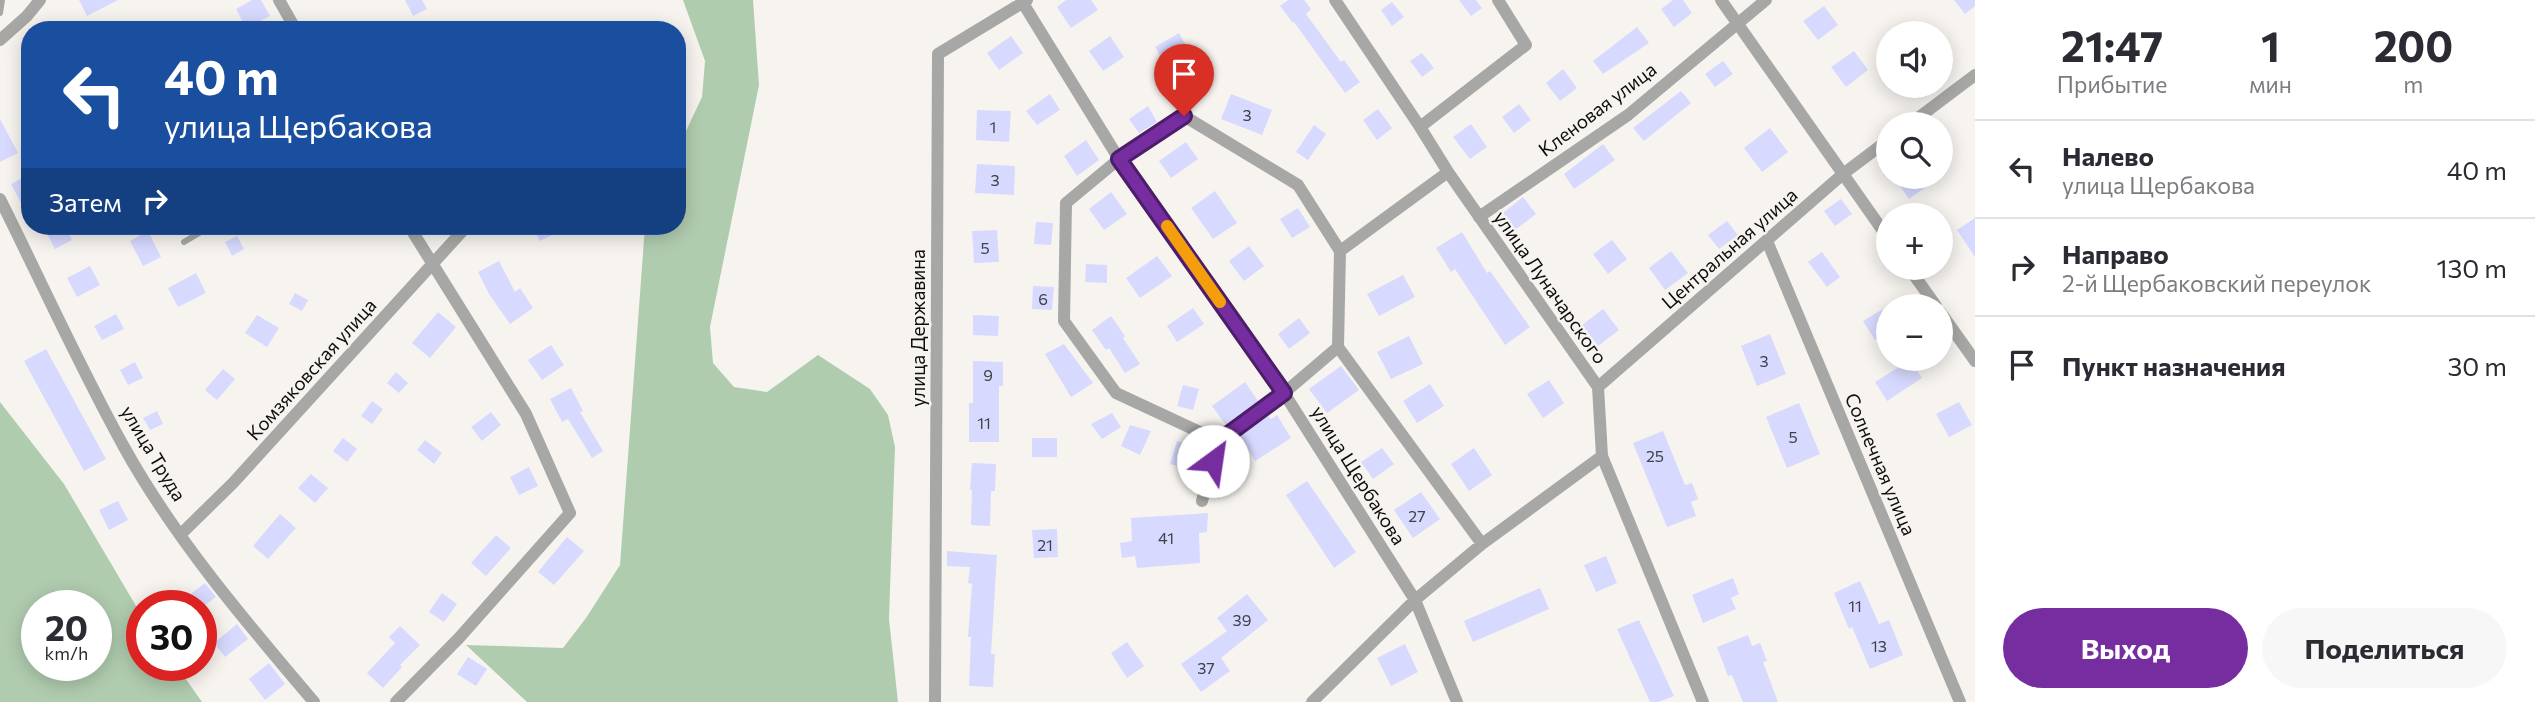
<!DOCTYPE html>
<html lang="ru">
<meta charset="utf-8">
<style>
body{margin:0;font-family:Commissioner,sans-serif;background:#f7f7f7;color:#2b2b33;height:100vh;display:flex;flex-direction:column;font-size:26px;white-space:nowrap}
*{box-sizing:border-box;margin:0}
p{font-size:23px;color:#7c7c81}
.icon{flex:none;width:38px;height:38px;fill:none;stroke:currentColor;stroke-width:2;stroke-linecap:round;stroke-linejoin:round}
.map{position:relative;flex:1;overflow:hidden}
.side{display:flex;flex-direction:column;background:#fff;width:560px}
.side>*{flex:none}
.guide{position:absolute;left:21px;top:21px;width:665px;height:214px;border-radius:28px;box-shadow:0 4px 18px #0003;background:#1a4fa0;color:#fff;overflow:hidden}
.controls{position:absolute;left:1876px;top:21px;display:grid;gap:14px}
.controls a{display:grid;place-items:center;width:77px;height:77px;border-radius:50%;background:#fff;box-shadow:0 4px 18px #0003;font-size:35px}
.speed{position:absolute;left:21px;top:590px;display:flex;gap:14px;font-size:35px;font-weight:700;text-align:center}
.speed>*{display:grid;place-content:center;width:91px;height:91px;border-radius:50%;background:#fff;box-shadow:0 4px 18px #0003;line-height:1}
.speed small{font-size:18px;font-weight:400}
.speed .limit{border:10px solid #d22;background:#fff;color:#111}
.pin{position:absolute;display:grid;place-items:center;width:60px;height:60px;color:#fff;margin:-72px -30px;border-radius:50% 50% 50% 0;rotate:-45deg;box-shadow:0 0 7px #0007}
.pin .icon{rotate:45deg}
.me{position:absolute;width:77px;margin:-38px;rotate:31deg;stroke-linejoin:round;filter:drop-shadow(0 0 5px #0008)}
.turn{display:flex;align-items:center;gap:24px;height:147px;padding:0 28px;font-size:32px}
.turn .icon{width:91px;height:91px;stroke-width:2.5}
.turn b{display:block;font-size:49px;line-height:60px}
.then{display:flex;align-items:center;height:66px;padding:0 28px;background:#0003;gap:14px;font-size:26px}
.eta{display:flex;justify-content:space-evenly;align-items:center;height:119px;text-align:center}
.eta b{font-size:42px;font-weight:700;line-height:49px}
.cta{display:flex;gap:14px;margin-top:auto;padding:14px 28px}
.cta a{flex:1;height:80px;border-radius:42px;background:#752da0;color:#fff;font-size:28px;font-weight:700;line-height:80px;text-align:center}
.cta a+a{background:#f7f7f7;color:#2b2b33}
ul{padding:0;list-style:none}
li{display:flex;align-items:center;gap:21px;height:98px;padding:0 28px;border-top:2px solid #e1e1e2}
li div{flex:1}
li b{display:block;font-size:26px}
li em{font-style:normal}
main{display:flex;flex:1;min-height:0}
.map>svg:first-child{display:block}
.forest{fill:#b0ccaf;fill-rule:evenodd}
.building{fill:#d7d9fe}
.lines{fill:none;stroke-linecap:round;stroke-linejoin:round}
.lane{stroke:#a7a8a6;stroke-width:6}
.street{stroke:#a7a8a6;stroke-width:12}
.route-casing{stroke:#4c1d68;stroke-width:18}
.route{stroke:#752da0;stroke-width:12}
.slow{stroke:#f59e0b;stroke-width:12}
.labels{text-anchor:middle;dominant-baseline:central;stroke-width:5;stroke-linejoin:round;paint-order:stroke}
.number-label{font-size:16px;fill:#414149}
.street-label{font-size:19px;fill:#0f0e0d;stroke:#f7f4f0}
</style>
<main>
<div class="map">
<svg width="1975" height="702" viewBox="0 0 1975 702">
<rect width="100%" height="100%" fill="#f7f4f0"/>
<path class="forest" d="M683 0H753L759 85 710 327 713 363 734 387 767 392 818 355 870 389 888 415 895 447 889 619 898 702H527L466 645 563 648 586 618 620 565 645 226H677V150L702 97 705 61Z
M0 402 64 484 142 616V665H176L202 702H0ZM37 606H96V665H37Z"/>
<path class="building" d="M79 0H118L87 16Z
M252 0H261L270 16 246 28 236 9Z
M405 0H422L427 9 413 16Z
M1066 0H1091L1098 10 1071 28 1057 7Z
M1288 0H1304L1311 9 1306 14 1341 62 1344 60 1360 82 1345 93 1294 22 1293 23 1280 6Z
M1459 0H1476L1482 8 1471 16Z
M1673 0H1683L1692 13 1674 27 1661 9Z
M1954 0H1975V6L1965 14Z
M1392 2 1404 17 1392 26 1381 10Z
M1824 6 1838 25 1818 40 1803 21Z
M1637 27 1649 43 1603 74 1593 61Z
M1179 33 1192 56 1169 70 1155 47Z
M1011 36 1023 53 999 70 987 53Z
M1110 36 1124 57 1103 71 1089 51Z
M1854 51 1868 70 1846 87 1831 67Z
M1422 53 1434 68 1422 77 1410 61Z
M1723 61 1733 74 1715 87 1705 74Z
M1563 69 1577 88 1560 101 1546 83Z
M1681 91 1691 103 1644 141 1633 128Z
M1050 94 1060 110 1037 125 1026 111Z
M1231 94 1272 110 1262 135 1221 119Z
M1519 104 1531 120 1514 133 1502 117Z
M1148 106 1157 122 1139 133 1129 119Z
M1378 109 1392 128 1377 140 1363 120Z
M977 110 1011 111 1009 142 976 140Z
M0 119 18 153 0 162Z
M1471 124 1487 147 1470 159 1453 137Z
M1314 125 1326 134 1308 160 1296 152Z
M1770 128 1788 152 1762 172 1744 148Z
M1086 140 1099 160 1077 176 1064 156Z
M1186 142 1198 159 1171 178 1159 161Z
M1603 144 1615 160 1574 189 1564 174Z
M977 164 1015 166 1014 195 975 193Z
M30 174V220L11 184Z
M1912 177H1940L1909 199 1900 186Z
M1215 191 1237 223 1213 239 1191 208Z
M1111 192 1127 214 1104 230 1089 209Z
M1523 197 1536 214 1515 230 1503 213Z
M1841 199 1852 214 1835 226 1824 211Z
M1298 208 1310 227 1292 238 1280 219Z
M1975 218V257L1957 230Z
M1727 221 1738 235 1719 249 1708 235Z
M1036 222 1053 223 1051 245 1034 244Z
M43 226H65L72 240 55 249Z
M532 226H570L540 241Z
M997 230 999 262 974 263 972 231Z
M148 231 161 257 143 266 130 241Z
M1462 232 1487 273 1490 271 1530 327 1505 345 1455 269 1451 272 1436 248Z
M237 236 244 249 232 256 225 242Z
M1612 240 1627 259 1608 274 1593 254Z
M1249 246 1264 266 1244 281 1229 261Z
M1671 251 1688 273 1665 290 1649 268Z
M1822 252 1840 277 1827 287 1808 262Z
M1157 256 1172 276 1140 298 1126 278Z
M499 261 515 292 520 288 533 308 510 324 489 294 478 272Z
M1086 264 1107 265V283L1085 282Z
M90 266 100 285 77 297 67 278Z
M196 273 206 293 178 307 168 288Z
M1403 275 1415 297 1379 316 1367 294Z
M1033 286 1054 287 1052 310 1032 309Z
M295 293 308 300 302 311 289 304Z
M1193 308 1204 324 1177 342 1167 326Z
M1603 309 1619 330 1598 346 1582 325Z
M1883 309 1888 319V332L1875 340 1863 321Z
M438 312 456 327 430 358 412 343Z
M116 314 124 329 102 340 94 326Z
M257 315 279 328 267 347 245 333Z
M973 315 999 316 998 336 973 335Z
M1111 316 1125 336 1123 338 1140 364 1125 373 1109 348 1106 350 1092 330Z
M1299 318 1310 333 1289 349 1278 334Z
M1770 334 1786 374 1757 386 1741 346Z
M1409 336 1423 364 1391 379 1377 352Z
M1064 344 1093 383 1071 397 1045 354Z
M551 345 564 365 542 380 528 360Z
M46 349 106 459 84 471 24 361Z
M1910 360 1922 378 1887 401 1875 382Z
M973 361 1003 362V386H999V442H969V403H973Z
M135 362 143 378 128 385 120 370Z
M1341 366 1359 390 1327 413 1309 389Z
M223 369 235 379 217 400 205 390Z
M396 372 408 383 399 393 387 383Z
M1549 380 1564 403 1543 418 1527 394Z
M1245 382 1258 401 1226 425 1212 406Z
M1430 384 1444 406 1417 423 1403 401Z
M1183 385 1199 389 1193 410 1177 406Z
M571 388 583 411 580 412 603 451 592 458 568 419 562 422 550 399Z
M372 401 383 409 372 424 361 416Z
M1959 402 1972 425 1949 437 1936 414Z
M1799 403 1820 454 1787 468 1766 417Z
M157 411 163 424 150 430 143 418Z
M491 412 501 425 482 441 471 427Z
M1112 413 1121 427 1102 439 1091 424Z
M1277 415 1291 438 1255 461 1240 436 1268 416 1271 419Z
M1130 425 1151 431 1140 455 1121 446Z
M1663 431 1685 485 1692 483 1698 499 1691 502 1696 516 1667 527 1633 443Z
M343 438 357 449 347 462 333 451Z
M1032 438H1057V457H1032Z
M425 440 442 453 434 464 417 450Z
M1177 441 1201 447 1193 470 1170 464Z
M1382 448 1394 464 1373 479 1361 462Z
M1474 448 1492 475 1469 491 1451 464Z
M972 463 996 464 995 491H991L990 526 971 525 972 490H970Z
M529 467 538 486 519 495 510 477Z
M311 474 328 488 315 503 298 488Z
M1307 481 1356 552 1334 568 1286 495Z
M1421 492 1440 519 1413 538 1394 510Z
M118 501 128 520 109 530 99 510Z
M1208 513 1207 532 1199 533 1200 563 1137 568 1135 556 1122 558 1120 543 1132 541 1131 518Z
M280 514 296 528 268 559 253 546Z
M1057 529 1058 557 1034 558 1032 530Z
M496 535 511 548 486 576 471 563Z
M567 537 584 551 554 585 538 572Z
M947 551 997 555 991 654H995L993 687 969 686 971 637H968L972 584 968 583 970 567 947 566Z
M1606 556 1617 583 1596 592 1584 565Z
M1733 578 1739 594 1731 598 1736 609 1703 623 1692 595Z
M1860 581 1879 624 1889 620 1903 655 1870 669 1852 627 1849 629 1834 593Z
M205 583 216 597 204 606H175Z
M1540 588 1549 609 1473 642 1464 621Z
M442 593 457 604 444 622 429 612Z
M1247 594 1268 620 1221 658 1230 671 1201 692 1181 664 1227 631 1217 618Z
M1639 620 1674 696 1658 702H1650L1617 629Z
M237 624 248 639 225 657 214 643Z
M400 626 420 645 400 665 402 667 383 688 367 673 395 643 389 637Z
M1748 635 1752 646 1760 643 1767 661 1763 662 1778 702H1743L1732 675 1728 676 1717 647Z
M1127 642 1144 666 1127 678 1111 653Z
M1405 644 1418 672 1391 686 1377 658Z
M468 657 487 669 476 686 457 674Z
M269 663 285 684 265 700 249 679Z"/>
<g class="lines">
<path class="lane" d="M0 13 2 0
M184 242 211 226"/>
<path class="street" d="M279 0 296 30
M1021 0 1119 159 1284 393 1415 600 1457 702
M1335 0 1420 127 1448 172 1598 387 1602 456 1703 702
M1721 0 1888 238
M0 40 27 16 40 0
M1184 116 1298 185 1340 251 1338 347 1284 393 1219 441 1116 393 1064 321 1066 203 1119 159Z
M1910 124 1975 75
M1420 127 1526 45 1498 0
M0 199C41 281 79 366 124 447 175 539 246 622 314 702
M1479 217 1628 115 1766 0
M1767 241 1960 702
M1340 251 1448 172
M1909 268 1936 306
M1941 313 1975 361
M1338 347 1482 544
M1598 387 1843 174 1888 140
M1202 501 1219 441
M180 535 233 483 467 226
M396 702 459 638 570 513 526 414 409 226
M935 702 938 54 1027 0
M1312 702 1415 600 1482 544 1602 456"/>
</g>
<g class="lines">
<defs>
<path id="route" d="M1184 116 1119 159 1284 393 1219 441 1213 461"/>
</defs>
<use href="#route" class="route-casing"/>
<use href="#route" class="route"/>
<path class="slow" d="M1167 226 1220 302"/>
</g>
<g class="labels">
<g class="number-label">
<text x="1247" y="114">3</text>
<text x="993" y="126">1</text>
<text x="995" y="179">3</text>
<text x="985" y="247">5</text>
<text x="1043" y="298">6</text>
<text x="1764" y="360">3</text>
<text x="988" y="374">9</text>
<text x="984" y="422">11</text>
<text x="1793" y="436">5</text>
<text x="1655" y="455">25</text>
<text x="1417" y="515">27</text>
<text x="1166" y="537">41</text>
<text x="1045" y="544">21</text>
<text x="1855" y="605">11</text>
<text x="1242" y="619">39</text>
<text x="1879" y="645">13</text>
<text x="1206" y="667">37</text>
</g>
<g class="street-label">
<text transform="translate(1597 109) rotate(-37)">Кленовая улица</text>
<text transform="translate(1729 248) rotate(-41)">Центральная улица</text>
<text transform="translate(1551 287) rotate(55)">улица Луначарского</text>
<text transform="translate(917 328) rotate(-90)">улица Державина</text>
<text transform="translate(311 369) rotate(-48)">Комзяковская улица</text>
<text transform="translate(154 453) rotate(59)">улица Труда</text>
<text transform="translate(1881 464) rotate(67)">Солнечная улица</text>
<text transform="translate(1359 475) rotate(58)">улица Щербакова</text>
</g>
</g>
</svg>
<div class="controls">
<a><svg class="icon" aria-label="sound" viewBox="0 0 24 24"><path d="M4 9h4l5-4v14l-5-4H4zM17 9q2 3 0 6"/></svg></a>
<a><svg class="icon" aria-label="search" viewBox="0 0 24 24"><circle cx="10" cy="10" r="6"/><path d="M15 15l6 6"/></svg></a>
<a>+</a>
<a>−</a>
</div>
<div class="speed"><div>20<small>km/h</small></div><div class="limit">30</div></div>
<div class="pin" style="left:1184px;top:116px;background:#d93025"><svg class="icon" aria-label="arrive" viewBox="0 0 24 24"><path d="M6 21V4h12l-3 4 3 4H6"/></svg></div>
<svg class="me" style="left:1213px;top:461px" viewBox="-20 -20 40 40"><circle r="19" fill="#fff"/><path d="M0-13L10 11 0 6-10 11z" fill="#752da0"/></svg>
<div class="guide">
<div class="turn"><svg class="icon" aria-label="left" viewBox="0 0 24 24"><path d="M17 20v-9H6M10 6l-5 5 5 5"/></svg><div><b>40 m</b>улица Щербакова</div></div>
<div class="then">Затем<svg class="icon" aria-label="right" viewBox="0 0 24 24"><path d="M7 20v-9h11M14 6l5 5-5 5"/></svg></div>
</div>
</div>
<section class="side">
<div class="eta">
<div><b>21:47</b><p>Прибытие</p></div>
<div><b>1</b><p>мин</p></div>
<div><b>200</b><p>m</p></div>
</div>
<ul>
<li><svg class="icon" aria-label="left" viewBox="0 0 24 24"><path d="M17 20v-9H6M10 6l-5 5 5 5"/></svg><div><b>Налево</b><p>улица Щербакова</p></div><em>40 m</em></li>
<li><svg class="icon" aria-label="right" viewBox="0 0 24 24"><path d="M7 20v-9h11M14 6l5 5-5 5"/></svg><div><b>Направо</b><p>2-й Щербаковский переулок</p></div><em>130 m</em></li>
<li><svg class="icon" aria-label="arrive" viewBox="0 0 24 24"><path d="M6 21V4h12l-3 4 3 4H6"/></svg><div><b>Пункт назначения</b></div><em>30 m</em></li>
</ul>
<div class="cta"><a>Выход</a><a>Поделиться</a></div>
</section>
</main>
